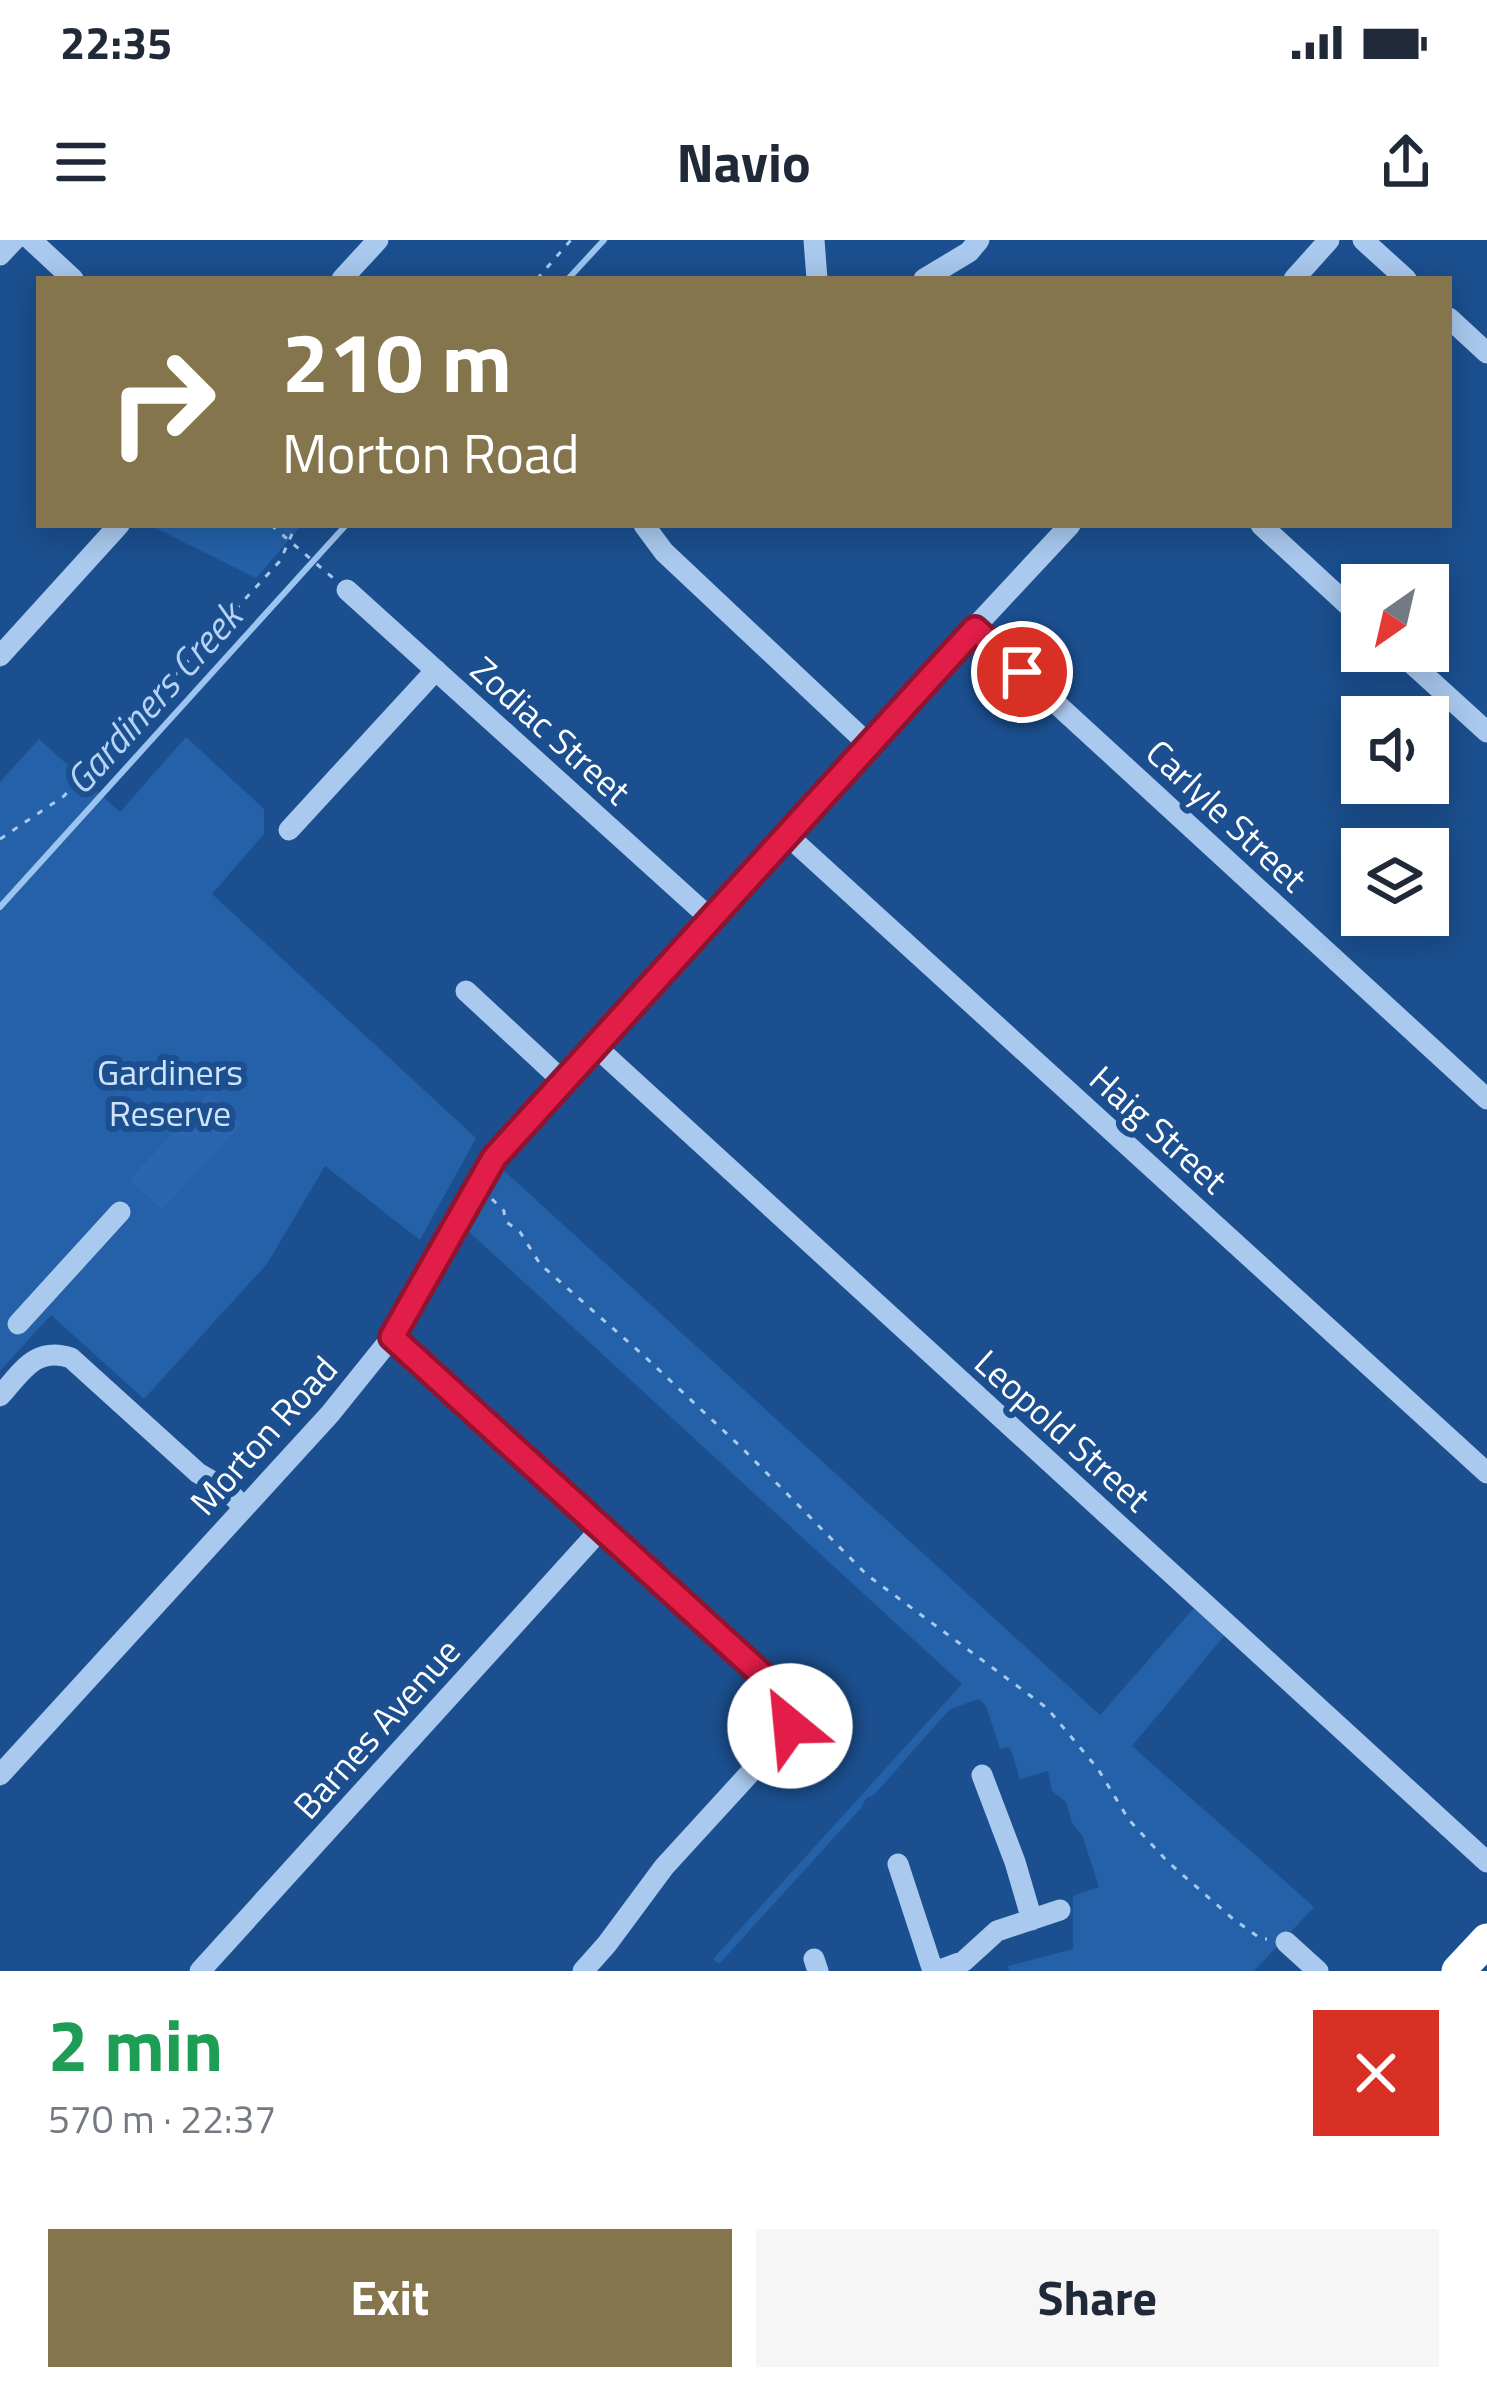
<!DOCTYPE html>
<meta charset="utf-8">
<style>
body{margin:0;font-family:"Titillium Web",sans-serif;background:#f6f6f7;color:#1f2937;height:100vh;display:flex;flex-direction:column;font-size:45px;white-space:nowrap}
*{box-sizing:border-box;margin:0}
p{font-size:39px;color:#747a83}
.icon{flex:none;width:66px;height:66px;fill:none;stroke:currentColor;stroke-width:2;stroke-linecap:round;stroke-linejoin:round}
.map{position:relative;height:1731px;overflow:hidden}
.details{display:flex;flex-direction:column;background:#fff;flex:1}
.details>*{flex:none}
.top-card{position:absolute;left:36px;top:36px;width:1416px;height:252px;border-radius:0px;box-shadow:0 6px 30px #0003;background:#84754c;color:#fff;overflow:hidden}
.needle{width:78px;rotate:214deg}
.buttons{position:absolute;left:1341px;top:324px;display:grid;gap:24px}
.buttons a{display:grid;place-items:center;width:108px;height:108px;border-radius:0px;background:#fff;box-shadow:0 6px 30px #0003;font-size:60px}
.pin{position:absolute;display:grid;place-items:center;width:102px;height:102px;color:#fff;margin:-51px;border:6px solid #fff;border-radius:50%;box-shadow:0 3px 12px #0007}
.me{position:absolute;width:132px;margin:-66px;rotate:332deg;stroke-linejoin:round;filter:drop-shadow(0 0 9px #0008)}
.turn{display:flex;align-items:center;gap:42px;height:252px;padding:0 48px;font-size:54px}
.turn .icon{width:156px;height:156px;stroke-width:2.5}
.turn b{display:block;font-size:84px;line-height:102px}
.round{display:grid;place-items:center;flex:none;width:126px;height:126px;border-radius:0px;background:#f6f6f7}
.head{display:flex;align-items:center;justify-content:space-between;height:204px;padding:0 48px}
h1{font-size:72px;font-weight:700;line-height:90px;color:#1e9e55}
.cta{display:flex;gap:24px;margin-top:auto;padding:24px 48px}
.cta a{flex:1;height:138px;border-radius:0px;background:#84754c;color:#fff;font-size:48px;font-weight:700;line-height:138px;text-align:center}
.cta a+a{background:#f6f6f7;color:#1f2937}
.status{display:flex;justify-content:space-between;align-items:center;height:84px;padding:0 60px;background:#fff;direction:ltr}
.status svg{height:33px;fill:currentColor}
header{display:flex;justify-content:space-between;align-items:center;height:156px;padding:0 48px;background:#fff;font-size:54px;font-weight:700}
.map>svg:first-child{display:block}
.green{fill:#2461a8}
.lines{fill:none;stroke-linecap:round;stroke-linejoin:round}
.stream{stroke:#9cc4f0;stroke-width:6}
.building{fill:#2a66ad}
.path{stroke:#a9c9ee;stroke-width:3;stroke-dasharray:6 9;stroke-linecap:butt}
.minor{stroke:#a9c9ee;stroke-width:21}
.highway{stroke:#fff;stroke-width:33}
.route-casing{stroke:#92132f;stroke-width:30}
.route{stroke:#e11d48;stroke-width:21}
.labels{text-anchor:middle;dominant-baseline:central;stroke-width:12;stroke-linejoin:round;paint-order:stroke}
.street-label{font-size:36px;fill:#fff;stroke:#1b4f8f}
.park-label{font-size:36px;fill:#cfe3fa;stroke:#1b4f8f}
.water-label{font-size:39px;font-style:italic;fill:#b5d3f5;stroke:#1b4f8f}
</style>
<div class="status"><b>22:35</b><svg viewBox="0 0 49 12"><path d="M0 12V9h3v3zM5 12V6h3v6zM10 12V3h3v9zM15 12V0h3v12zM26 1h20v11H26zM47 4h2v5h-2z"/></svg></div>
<header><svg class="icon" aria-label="menu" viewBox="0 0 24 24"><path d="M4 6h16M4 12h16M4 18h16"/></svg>Navio<svg class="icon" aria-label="share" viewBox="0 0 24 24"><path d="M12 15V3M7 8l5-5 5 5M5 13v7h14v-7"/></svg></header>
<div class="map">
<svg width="1487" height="1731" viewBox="0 0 1487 1731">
<rect width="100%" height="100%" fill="#1b4f8f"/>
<path class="green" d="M149 285H302L256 338Z
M186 497 264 569V594L212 654 476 898 420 1000 325 926 267 1024 144 1159 51 1075 0 1131V542L39 499 120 572Z
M500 927 1100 1475 1194 1368 1225 1395 1132 1506 1314 1667 1254 1731H1009L1008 1726 1073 1709V1656L1099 1647 1082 1595 1072 1583 1066 1562 1052 1551 1048 1531 1020 1539 1010 1507 1000 1509 986 1466 979 1459 950 1469 874 1555 866 1558 861 1568 719 1724 713 1719 962 1444 467 990Z"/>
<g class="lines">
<path class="stream" d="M568 39 604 0
M0 667 346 285"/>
</g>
<path class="building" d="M209 854 242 884 162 969 129 940Z"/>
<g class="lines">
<path class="path" d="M537 39 571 0
M271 285 333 338
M0 599 64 556 280 321 296 285
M492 959 504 971 505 981 520 992 540 1024 643 1115 742 1208 867 1335 1047 1468 1098 1529 1129 1580 1168 1622 1232 1678 1261 1699H1267"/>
<path class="minor" d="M31 0 73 39
M814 0 817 39
M1363 0 1406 39
M0 15 14 0
M342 39 378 0
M924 39 969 12 979 0
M1294 39 1329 0
M1449 78 1487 113
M644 285 664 312 867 503
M1261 285 1362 378
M347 350 711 679
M975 389 1487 859
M1398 411 1487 492
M0 416 119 285
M289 590 436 430
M786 594 1487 1233
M466 751 563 841
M595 806 1487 1622
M18 1084 120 972
M392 1097 781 1453C793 1468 794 1483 782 1498L664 1627 607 1704 583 1731
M0 1156C22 1132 35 1106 71 1118L198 1233 224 1248 244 1267
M0 1535 330 1174 392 1097 494 918 867 503 1070 285
M982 1535 1015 1622 1032 1680
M898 1624 933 1731
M1286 1702 1318 1731
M814 1719 818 1731
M200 1731 601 1289
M937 1731 964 1721 997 1691 1060 1670"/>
<path class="highway" d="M1458 1731 1487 1700"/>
</g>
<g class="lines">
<defs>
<path id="route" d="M790 1486V1467L782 1453 392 1097 494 918 948 418 975 389 1022 432"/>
</defs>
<use href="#route" class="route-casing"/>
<use href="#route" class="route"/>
</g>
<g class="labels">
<g class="street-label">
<text transform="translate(551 490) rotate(42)">Zodiac Street</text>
<text transform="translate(1227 575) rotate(43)">Carlyle Street</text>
<text transform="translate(1159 889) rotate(42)">Haig Street</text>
<text transform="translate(1063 1190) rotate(42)">Leopold Street</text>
<text transform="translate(263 1195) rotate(-48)">Morton Road</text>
<text transform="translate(376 1488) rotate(-48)">Barnes Avenue</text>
</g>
<g class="park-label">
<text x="170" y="831">Gardiners<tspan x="170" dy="41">Reserve</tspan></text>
</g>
<g class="water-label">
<text transform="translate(153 458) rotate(-48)">Gardiners Creek</text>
</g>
</g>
</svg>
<div class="buttons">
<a><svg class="needle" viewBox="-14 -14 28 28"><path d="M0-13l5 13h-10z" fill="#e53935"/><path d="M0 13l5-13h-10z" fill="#747a83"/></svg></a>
<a><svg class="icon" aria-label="sound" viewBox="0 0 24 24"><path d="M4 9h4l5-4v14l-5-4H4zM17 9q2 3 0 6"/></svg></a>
<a><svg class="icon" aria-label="layers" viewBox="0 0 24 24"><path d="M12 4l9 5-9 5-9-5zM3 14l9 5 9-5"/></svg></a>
</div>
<div class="pin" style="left:1022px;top:432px;background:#d93025"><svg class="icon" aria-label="arrive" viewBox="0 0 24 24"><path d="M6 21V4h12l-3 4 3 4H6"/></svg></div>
<svg class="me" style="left:790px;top:1486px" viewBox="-20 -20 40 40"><circle r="19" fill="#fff"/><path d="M0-13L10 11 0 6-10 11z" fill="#e11d48"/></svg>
<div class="top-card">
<div class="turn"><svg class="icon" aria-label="right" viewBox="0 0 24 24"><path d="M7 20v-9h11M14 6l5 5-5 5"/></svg><div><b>210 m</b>Morton Road</div></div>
</div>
</div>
<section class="details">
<div class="head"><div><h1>2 min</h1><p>570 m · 22:37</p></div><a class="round" style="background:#d93025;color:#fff"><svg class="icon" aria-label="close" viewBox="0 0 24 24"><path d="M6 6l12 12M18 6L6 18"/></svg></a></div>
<div class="cta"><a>Exit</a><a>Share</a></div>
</section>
